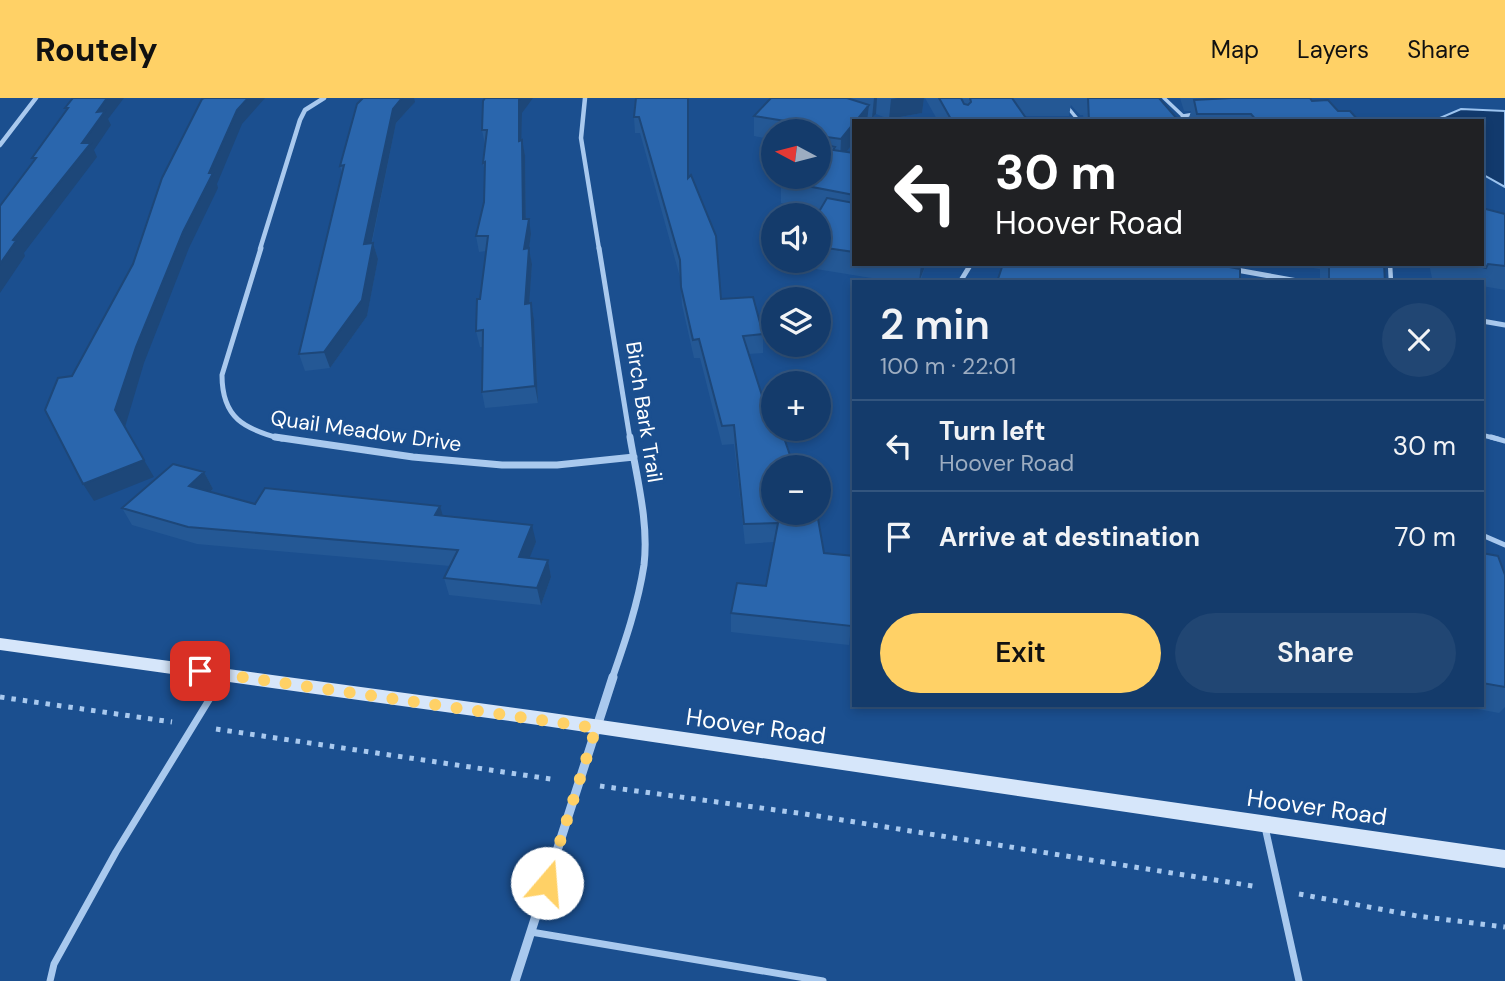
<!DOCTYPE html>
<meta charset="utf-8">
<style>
body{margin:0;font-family:"DM Sans",sans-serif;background:#214673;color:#f1f3f6;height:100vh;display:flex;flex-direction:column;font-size:26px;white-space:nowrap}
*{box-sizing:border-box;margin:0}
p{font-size:23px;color:#9dadc1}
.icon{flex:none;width:38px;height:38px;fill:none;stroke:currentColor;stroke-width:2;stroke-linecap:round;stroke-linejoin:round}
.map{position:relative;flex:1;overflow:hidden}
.sheet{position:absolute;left:852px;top:182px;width:632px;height:427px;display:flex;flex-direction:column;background:#143b6b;border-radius:0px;box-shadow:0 4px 10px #0003,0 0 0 2px #33557e}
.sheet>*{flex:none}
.hud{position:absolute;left:852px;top:21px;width:632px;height:147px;border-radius:0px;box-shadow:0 4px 10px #0003,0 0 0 2px #33557e;background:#202124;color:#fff;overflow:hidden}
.needle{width:46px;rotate:277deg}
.tools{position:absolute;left:761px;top:21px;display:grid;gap:14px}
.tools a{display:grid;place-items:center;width:70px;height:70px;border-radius:50%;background:#143b6b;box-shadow:0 4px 10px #0003,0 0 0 2px #33557e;font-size:35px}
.pin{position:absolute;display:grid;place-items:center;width:60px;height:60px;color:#fff;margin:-30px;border-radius:14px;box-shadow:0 4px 10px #0006}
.me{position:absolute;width:77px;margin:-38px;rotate:18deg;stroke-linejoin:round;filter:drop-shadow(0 0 5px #0008)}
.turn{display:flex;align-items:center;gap:24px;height:147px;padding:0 28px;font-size:32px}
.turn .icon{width:91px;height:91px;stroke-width:2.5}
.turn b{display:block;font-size:49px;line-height:60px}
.round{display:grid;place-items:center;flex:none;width:74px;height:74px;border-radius:37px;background:#214673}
.summary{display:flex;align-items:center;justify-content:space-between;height:119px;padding:0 28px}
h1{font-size:42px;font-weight:600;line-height:52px}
.action{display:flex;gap:14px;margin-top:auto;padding:14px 28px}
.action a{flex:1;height:80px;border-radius:42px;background:#ffd166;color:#111;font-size:28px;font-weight:600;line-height:80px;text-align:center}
.action a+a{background:#214673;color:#f1f3f6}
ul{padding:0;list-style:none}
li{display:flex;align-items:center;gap:21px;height:91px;padding:0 28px;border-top:2px solid #33557e}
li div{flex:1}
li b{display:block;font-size:26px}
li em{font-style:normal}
header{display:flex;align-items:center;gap:42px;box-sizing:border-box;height:98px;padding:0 35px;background:#ffd166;color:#111}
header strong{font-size:33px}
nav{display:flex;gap:38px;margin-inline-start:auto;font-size:24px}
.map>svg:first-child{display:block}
.water{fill:#123a6d;stroke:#9cc4f0;stroke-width:2}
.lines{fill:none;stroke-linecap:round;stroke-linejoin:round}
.path{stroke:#a9c9ee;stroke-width:5;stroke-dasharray:4.5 7;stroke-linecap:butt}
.service-far3{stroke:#a9c9ee;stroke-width:3.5}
.service-far2{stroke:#a9c9ee;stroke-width:4.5}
.service-far1{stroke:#a9c9ee;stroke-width:5}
.service{stroke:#a9c9ee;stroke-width:7}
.minor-far3{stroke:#a9c9ee;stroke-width:4.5}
.minor-far2{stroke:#a9c9ee;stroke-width:5}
.minor-far1{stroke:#a9c9ee;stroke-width:7}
.minor{stroke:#a9c9ee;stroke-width:9}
.secondary{fill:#d6e6fa;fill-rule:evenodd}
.wall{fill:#245895}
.shaded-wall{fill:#1d4779}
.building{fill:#2a66ad;stroke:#1d4779;stroke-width:2}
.route{stroke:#ffd166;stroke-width:12;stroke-dasharray:0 21.6}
.labels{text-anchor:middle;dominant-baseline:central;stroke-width:7;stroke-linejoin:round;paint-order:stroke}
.street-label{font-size:21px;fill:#fff;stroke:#1b4f8f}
.near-street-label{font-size:24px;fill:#fff;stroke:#1b4f8f}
</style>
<header>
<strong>Routely</strong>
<nav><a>Map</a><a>Layers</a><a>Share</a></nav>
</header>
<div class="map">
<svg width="1505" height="883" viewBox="0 0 1505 883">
<rect width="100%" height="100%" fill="#1b4f8f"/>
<path class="water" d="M1461 11 1505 13V89L1482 76V23H1433Z"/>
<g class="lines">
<path class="path" d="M0 599 172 624
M216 631 557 682
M600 688 805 716 1259 789
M1299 796 1417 818 1505 829"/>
<path class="service-far3" d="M1060 0 1079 23
M1164 0 1183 18
M1180 23 1183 18 1195 16"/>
<path class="service-far2" d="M1390 166 1391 184
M1482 337 1498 341"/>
<path class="service-far1" d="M1491 339 1505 343
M1482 437 1505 447"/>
<path class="service" d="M1265 729 1299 883
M531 834 823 883
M50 883 54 866 116 754 223 579"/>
<path class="minor-far3" d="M585 0 581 40 599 151
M0 47 36 0
M260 151 300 22 305 12 324 0"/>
<path class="minor-far2" d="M261 150 222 277C222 320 244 331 282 341
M599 150 630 341
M1231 171 1303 184
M960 184 971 166
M1482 223 1505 227"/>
<path class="minor-far1" d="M275 339 413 359 502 367H557L634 359
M612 581C625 544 638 506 644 467 649 425 637 381 630 339"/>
<path class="minor" d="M515 883 613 579"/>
<path class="secondary" d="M0 540 545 614 1505 752V770L545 628 0 552Z"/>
</g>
<path class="wall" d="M689 0V79L721 201 763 236V255L749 256 766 310 794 369 824 455 854 502 849 547 731 534V515L766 488 774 444 745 446 734 346 722 347 700 260H694L682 207 680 179 640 35H635L634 19Z
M771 0H924L922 15 889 21 876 16 872 20 868 19 854 23V44L846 54 854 55V166H926L920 184H896L816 171V166L803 164V163H819V117L820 112 781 105V83L819 79V33H774V42L754 38V18Z
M925 0H1159L1179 23H1084L1083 17H1080L1071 7 1069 18H1025L1028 23H938Z
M1180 0H1310L1312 3 1338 13 1359 23H1188L1191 13H1184Z
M415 4 396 25 372 145H373L378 161 367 218 330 270 305 273 299 256 342 75 340 68Z
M522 15 521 42H522L525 57 526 121 531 136 529 151 532 166 529 205H531L534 221 538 305 485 310 482 294 483 249H480L476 233 486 153 479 154 476 138 484 104 485 75 483 65 485 47 482 32Z
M1505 116V192L1482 188V184H1445L1432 180 1429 166H1482Z
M1287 166H1384L1385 184H1320V171Z
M204 374 213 391 210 394 255 406 443 418 536 444 529 460 548 462 551 479 541 507 449 497 444 480 450 468 197 446 132 427 122 410Z
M1482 455 1505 477V609L1499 615 1456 607H1482Z"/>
<path class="shaded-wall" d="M107 0H124L108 21 111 27 94 52 97 59 24 155 25 158 0 195V166L13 142 82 45 97 14Z
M248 0H265L242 26 217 86 218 90 189 150 144 265 125 329 115 312 136 249 183 134 237 12Z
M402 0H414L415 4 396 25 368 162 364 146 393 11Z
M521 0H533L522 15 521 57 519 43V2Z
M688 0H689V97L688 80Z
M874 0H877L876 16 872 20Z
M898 0H924L922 15 889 21 891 1Z
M869 7 867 23H856Z
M854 25V44L840 62 841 41Z
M522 42 525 57 526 136 523 121Z
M529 121 531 136 529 151 532 166 528 222 525 206 524 151Z
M373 145 378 161 367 218 330 270 324 254Z
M921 166H926L919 184Z
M531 205 534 221 538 305 535 288Z
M144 362 154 379 94 403 83 386Z
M204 374 213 391 197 405 189 388Z
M440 408 445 425 435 417Z
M532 427 536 444 523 476 519 459Z
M548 462 551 479 541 507 537 490Z"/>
<path class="building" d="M73 0H107L97 14 105 13 82 45H91L13 142 16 143 0 166V108L36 60H32L68 10H65Z
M204 0H248L237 12 209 75H213L183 134 136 249 115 312 144 362 83 386 45 312 58 280 72 278 133 166 162 80 202 1Z
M363 0H402L393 11 364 146 373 145 362 202 324 254 299 256 344 67 340 68 357 6Z
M485 0H521L519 2V43L522 42 523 121H529L524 151 529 150 525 206 531 205 535 288 482 294 483 232 476 233 477 201H480L488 138H476L484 104 485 64 483 65 487 32H482L483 3Z
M636 0H688V80L691 77 716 138 721 201 753 199 763 236 743 238 766 310 774 309V331H781L794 369H774V415H817L824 455 854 458V502L851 528 731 515 737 485 766 488 778 425 744 426 734 327 722 328 699 241 693 242 681 189 680 162 639 19H634Z
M771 0H847L869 7 856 23H854V25L841 41 820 38 819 39V33L805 32 810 27 754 18Z
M939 0H961L964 6 968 7 971 4 970 0H1012L1028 23H952Z
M1088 0H1159L1179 23H1089Z
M1231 0H1310L1312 3 1328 2 1338 13H1350L1359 23H1257L1251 16H1197L1194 2Z
M819 46 835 49 833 52 854 55V97L781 83 785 79H819Z
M827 100 854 105V154L819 149V117H817Z
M1482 110 1505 116V168L1488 166 1486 170 1472 166H1482Z
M1003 166H1213L1240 171V184H997Z
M1329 166H1384L1385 184H1329Z
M173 366 204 374 189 388 255 406 265 390 440 408 435 417 532 427 519 459 548 462 537 490 444 480 458 452 188 429 122 410Z
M1482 455 1498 458 1505 477V589L1482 585Z"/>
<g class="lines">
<path class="route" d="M200 573 596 630 547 785"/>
</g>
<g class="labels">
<g class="street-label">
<text transform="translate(644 314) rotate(81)">Birch Bark Trail</text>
<text transform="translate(366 333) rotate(8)">Quail Meadow Drive</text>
</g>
<g class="near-street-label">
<text transform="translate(756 628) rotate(8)">Hoover Road</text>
<text transform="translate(1317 709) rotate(8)">Hoover Road</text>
</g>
</g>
</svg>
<div class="tools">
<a><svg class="needle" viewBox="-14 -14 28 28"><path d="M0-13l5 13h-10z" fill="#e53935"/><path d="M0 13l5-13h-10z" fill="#9dadc1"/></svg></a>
<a><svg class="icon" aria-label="sound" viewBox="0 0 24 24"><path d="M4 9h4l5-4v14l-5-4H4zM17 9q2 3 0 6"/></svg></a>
<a><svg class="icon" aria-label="layers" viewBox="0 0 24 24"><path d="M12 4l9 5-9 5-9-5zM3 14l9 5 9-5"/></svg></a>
<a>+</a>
<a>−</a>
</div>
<div class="pin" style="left:200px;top:573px;background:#d93025"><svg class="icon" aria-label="arrive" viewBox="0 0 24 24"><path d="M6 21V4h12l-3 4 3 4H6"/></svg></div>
<svg class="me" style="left:547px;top:785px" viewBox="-20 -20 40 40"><circle r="19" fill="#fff"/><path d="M0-13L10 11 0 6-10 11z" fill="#ffd166"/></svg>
<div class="hud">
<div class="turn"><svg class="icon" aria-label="left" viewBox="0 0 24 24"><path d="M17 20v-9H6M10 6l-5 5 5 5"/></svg><div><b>30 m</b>Hoover Road</div></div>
</div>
<section class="sheet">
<div class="summary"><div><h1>2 min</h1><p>100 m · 22:01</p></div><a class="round"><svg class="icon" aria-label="close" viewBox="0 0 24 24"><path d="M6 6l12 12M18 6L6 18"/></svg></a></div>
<ul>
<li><svg class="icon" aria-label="left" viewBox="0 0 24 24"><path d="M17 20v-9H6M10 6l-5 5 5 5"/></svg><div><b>Turn left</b><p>Hoover Road</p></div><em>30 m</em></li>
<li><svg class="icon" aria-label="arrive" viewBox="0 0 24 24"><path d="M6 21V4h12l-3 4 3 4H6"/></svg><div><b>Arrive at destination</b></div><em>70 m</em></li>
</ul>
<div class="action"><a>Exit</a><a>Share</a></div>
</section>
</div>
